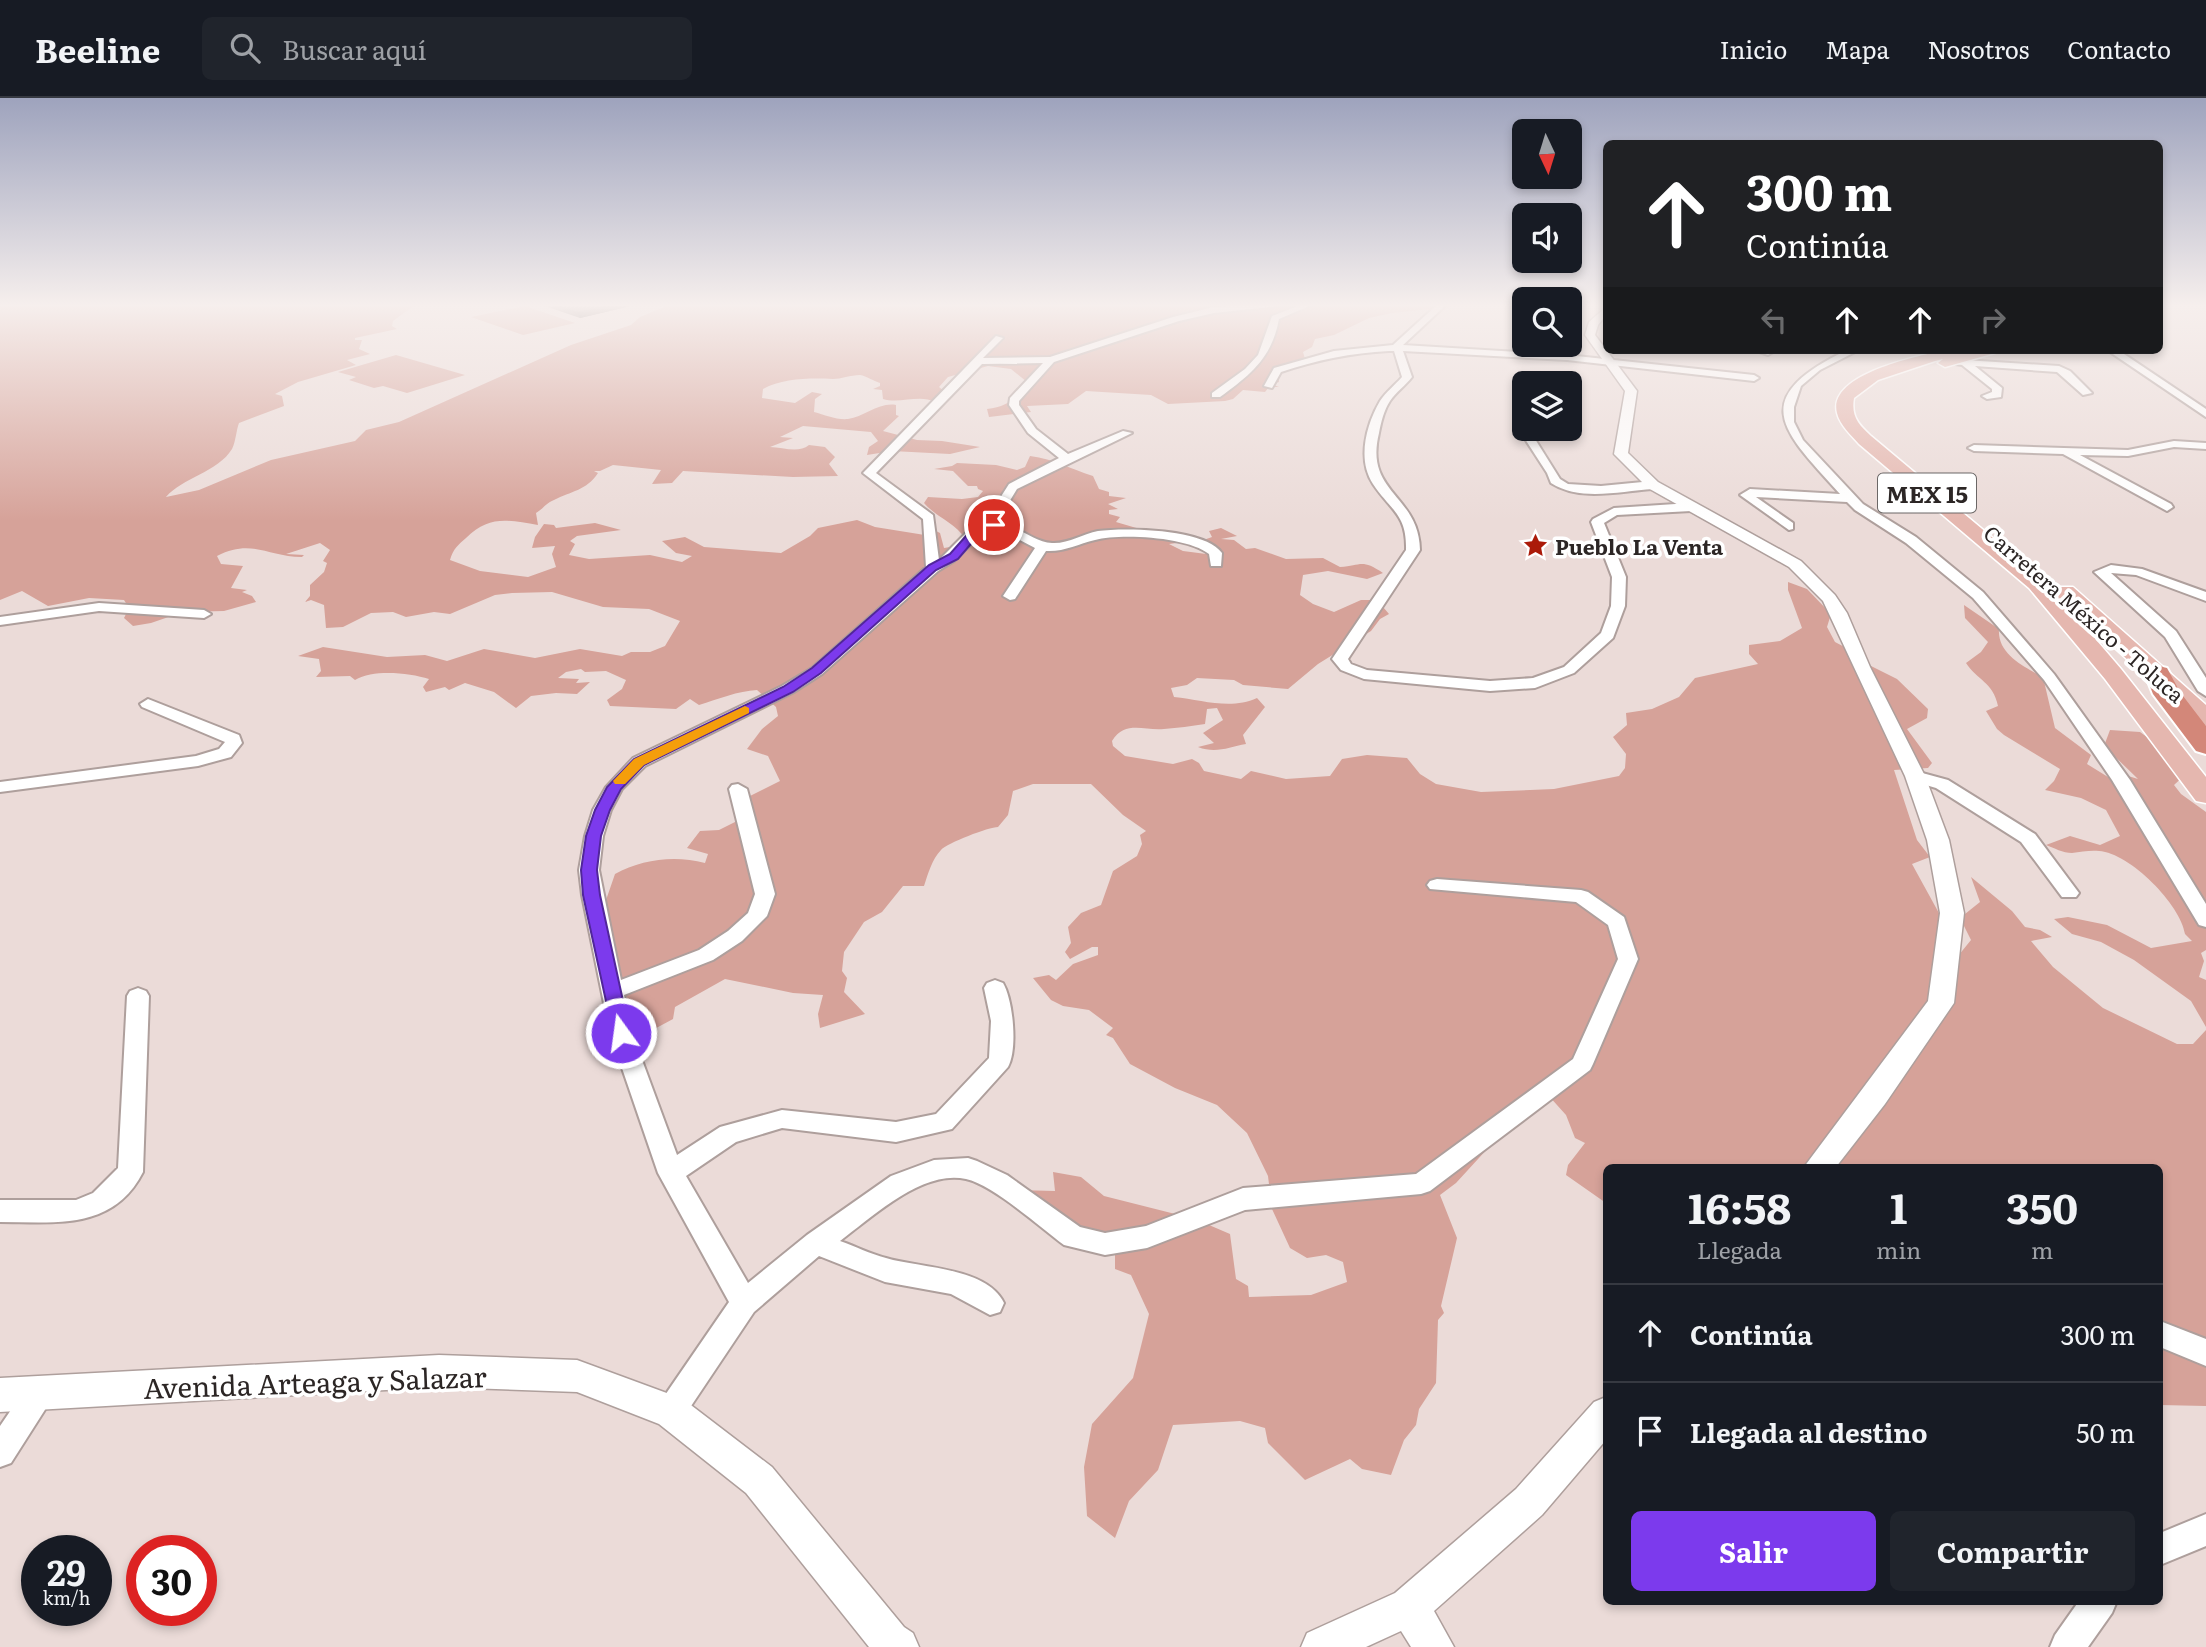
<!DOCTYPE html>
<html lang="es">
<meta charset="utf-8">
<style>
body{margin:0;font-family:Literata,serif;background:#20242c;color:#f1f3f6;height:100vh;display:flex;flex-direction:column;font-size:26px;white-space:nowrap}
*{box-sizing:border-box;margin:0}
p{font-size:23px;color:#9ea1a6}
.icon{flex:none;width:38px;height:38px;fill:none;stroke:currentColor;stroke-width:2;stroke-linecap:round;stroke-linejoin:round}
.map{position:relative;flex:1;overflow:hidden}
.panel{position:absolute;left:1603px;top:1066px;width:560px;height:441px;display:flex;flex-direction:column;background:#171b24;border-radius:10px;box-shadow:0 4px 10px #0003}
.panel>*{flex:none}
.hud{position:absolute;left:1603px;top:42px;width:560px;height:214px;border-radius:10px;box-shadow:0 4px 10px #0003;background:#202124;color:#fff;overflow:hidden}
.needle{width:46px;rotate:176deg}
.buttons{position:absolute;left:1512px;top:21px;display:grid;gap:14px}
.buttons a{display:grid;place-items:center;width:70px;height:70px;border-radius:10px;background:#171b24;box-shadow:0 4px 10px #0003;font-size:35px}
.speed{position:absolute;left:21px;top:1437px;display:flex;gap:14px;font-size:35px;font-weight:700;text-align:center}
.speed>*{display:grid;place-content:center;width:91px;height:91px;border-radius:50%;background:#171b24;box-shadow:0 4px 10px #0003;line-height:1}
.speed small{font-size:18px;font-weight:400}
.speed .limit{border:10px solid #d22;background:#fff;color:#111}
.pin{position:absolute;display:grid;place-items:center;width:60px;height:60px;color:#fff;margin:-30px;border:4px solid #fff;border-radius:50%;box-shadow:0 2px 7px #0007}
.me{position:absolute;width:77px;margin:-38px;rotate:346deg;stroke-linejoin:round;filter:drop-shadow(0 0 5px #0008)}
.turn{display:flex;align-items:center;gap:24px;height:147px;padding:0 28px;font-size:32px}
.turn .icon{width:91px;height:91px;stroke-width:2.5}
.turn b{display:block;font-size:49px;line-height:60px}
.lanes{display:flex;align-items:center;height:66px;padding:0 28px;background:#0003;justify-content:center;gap:35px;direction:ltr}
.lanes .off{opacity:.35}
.eta{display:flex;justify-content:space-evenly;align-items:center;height:119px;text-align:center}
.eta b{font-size:42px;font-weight:700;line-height:49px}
.primary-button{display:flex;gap:14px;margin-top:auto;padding:14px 28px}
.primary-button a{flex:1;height:80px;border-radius:10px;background:#7c3aed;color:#fff;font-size:28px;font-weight:700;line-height:80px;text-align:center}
.primary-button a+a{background:#20242c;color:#f1f3f6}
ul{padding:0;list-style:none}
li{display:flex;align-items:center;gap:21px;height:98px;padding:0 28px;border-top:2px solid #363941}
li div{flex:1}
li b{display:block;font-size:26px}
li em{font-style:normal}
header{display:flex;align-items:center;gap:42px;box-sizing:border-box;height:98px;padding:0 35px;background:#171b24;border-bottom:2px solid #363941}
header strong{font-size:33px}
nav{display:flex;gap:38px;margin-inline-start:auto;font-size:24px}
.search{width:490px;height:63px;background:#20242c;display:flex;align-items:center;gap:18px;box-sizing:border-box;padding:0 24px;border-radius:10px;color:#9ea1a6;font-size:26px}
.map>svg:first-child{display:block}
.green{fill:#d6a299}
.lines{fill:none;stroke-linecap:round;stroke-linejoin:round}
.minor-casing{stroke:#ae9f9c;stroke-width:4}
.tertiary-casing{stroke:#ae9f9c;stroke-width:3}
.primary-casing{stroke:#fff;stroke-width:3}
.motorway-casing{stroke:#fff;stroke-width:4}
.minor{fill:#fff;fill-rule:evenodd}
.tertiary{fill:#fff;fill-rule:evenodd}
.primary{fill:#e5b7af;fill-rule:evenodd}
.motorway{fill:#d38779;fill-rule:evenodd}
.wall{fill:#504542}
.shaded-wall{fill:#413836}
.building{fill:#5d504d;stroke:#413836;stroke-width:2}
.route{fill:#7c3aed;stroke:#51269a;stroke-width:2}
.slow{fill:#f59e0b}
.labels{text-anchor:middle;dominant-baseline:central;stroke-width:7;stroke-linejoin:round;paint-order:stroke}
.far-poi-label{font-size:21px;font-weight:bold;fill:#2c2625;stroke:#fff;text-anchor:start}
.far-street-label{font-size:21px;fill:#2c2625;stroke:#fff}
.shield{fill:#fff;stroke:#6b6766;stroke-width:2}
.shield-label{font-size:23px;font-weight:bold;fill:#2c2625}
.near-street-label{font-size:28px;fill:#2c2625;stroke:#fff}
</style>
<header>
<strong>Beeline</strong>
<div class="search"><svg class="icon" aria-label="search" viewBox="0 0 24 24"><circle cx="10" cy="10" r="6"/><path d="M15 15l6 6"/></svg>Buscar aquí</div>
<nav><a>Inicio</a><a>Mapa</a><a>Nosotros</a><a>Contacto</a></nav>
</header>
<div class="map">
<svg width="2206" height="1549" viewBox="0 0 2206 1549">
<rect width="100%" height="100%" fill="#ebdbd8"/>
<path class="green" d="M10 206H416L393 223 392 228 397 231 355 240V242H362L359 251 370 256 347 262 356 267 298 284 275 296 282 298 284 308 239 325C236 333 236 343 232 351 218 374 182 380 166 399L199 392 271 362 355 343 366 332 399 324 571 247 631 227 640 219 664 209 679 206H1451L1449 209 1392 215 1369 220 1334 237 1315 241 1312 249 1303 254 1305 261 1278 276 1279 284 1271 286 1279 289H1269L1265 294 1243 292 1233 301 1225 303 1168 306 1151 297 1086 293 1068 306 1027 308 1031 314 989 319 987 311C1007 308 1017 302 1027 284L1011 271 988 268 948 279 939 289 944 293 935 304C920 296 900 306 883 301L882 292 873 291 880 288V285C873 283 867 278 860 277 850 277 841 281 833 281 811 280 783 280 763 291L762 300 795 305 812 294 822 296 815 301 814 314C825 317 836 322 848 321 864 319 879 304 896 307V317L899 318 883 333 917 342 942 343 980 349 950 356 892 353 867 357 869 349 878 343 871 334 803 328 780 339 793 340 770 349C783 349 798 356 809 347L825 349 835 359 829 366 838 378 793 379 683 373 672 385 652 386 661 372 613 367 600 373H594L598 375C586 393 571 393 554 402 546 405 543 411 536 415L538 427C508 422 489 417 466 440 458 447 453 451 450 462L480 473 528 479 556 469 552 456 555 448 532 450 535 439 544 426 554 427 556 430 595 425 621 432 577 438 570 443 575 446 569 457 589 461 650 457 682 464 692 458 676 455 662 443 685 439 704 449 781 455 810 438 818 430 857 422 875 429 931 438 936 433 940 435 944 450 956 448 965 441C956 425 937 420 924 405L928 399 962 401 978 399 983 393 978 391 977 388H968L953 373 934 371 952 368 957 365 996 367 1017 372 1025 369 1030 358C1055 361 1070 371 1093 378L1099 391 1109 394V398L1126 400 1108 406 1118 411 1109 412V416L1120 419 1116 424 1150 434 1151 440 1184 444 1169 446 1183 453 1214 457 1198 444 1212 439 1209 433 1221 430 1237 438 1221 441 1234 442 1246 451 1255 450 1286 461 1323 460 1340 469C1361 468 1361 460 1383 475L1367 481 1328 473 1303 477 1300 497 1313 506 1334 514 1361 502H1377L1389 516 1380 521 1371 533 1318 566 1288 591 1243 587 1234 582 1197 580 1187 587 1171 590 1174 599C1202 602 1231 612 1257 600L1265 609 1243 637 1246 646C1229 649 1216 656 1198 649L1214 645 1203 635 1223 622 1217 610 1207 611 1205 626C1191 628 1178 630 1164 631 1144 633 1125 622 1112 643L1113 648 1125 658 1173 666 1192 661 1199 665 1204 673 1241 681 1251 673 1286 681 1330 678 1342 661 1367 657 1407 660 1420 676 1436 686 1481 694 1554 691 1619 678 1625 670 1626 656 1613 639 1627 627 1626 615 1652 611 1679 599 1695 580 1758 566 1749 556V547L1780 543 1802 530 1788 492V484L1807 491 1831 516 1827 529 1835 544 1854 554 1867 566 1897 581 1928 611 1927 620 1907 631 1932 665 1928 670 1894 672 1917 742 1930 759 1912 766 1940 817V830L1954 863 1971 842 1960 820 1980 804 1971 779 2012 813 2025 829 2040 832 2052 839 2031 843 2053 869 2103 910 2177 946H2193L2206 932V1308L2160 1307V1069H1606V1105L1566 1077 1568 1067 1585 1045 1575 1040 1566 1017 1548 997 1511 1025 1456 1085 1440 1097 1457 1140 1441 1208 1444 1215 1438 1222 1436 1285 1419 1311 1416 1327 1404 1342 1391 1377 1362 1371 1350 1361 1305 1382 1268 1345 1265 1330 1240 1323 1173 1327 1158 1372 1129 1403 1115 1440 1087 1418 1084 1369 1092 1326 1133 1280 1149 1216 1131 1177 1115 1171V1154L1085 1130 1029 1104 1002 1099 1011 1092 1055 1093 1053 1074 1081 1079 1104 1098 1195 1121 1230 1136 1236 1181 1248 1188 1249 1199 1311 1197 1347 1184 1343 1164 1326 1157 1307 1160 1290 1150 1272 1111 1268 1078 1247 1035 1217 1007 1175 990 1130 966 1113 940 1106 937 1113 930 1089 912 1063 908 1051 902 1033 880 1049 877 1056 882 1073 866 1098 857V849H1092L1070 861 1065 854 1071 845 1068 829 1081 815 1101 807 1113 773 1137 758 1142 746 1140 737 1146 733 1123 717 1091 686H1033L1013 693 1008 717 998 729C989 729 947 745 941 752 932 761 928 776 924 788H903L882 814 864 824 844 854 842 873 847 880 844 894 865 916 820 930 818 916 823 897 793 895 725 881 675 909 673 921 634 942 627 939 605 805 615 776C642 761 675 757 705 765L708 756 687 750 700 733 719 732 737 723 748 699 780 683 768 658 747 651 762 631 778 618 776 609 757 592C738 593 718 601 699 607L690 601 676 611 610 608 607 602 622 591 626 582 606 573 585 574 581 571 566 574 558 580 579 581 576 585 590 584 577 596 556 595 531 598 516 610 494 594 465 585 449 592 445 589 426 594 423 589 429 581C409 575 374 571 355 582L350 578 316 579 321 573 319 561 298 558 323 549 387 559 425 557 447 563 484 551 535 560 580 551 622 558 631 554H650L665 548 680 523 649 511 603 509 552 494 512 495 495 497 450 516 434 514 406 519 393 514 371 515 343 529 326 530 324 507 311 502 305 504 310 498V487L324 474 327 465 323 463 330 452 320 445 286 456 304 457 302 459C267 459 252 440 217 458L221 466 243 468 231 490 247 492 242 494 252 498 256 504 224 513 183 514 151 525 133 528 124 520 129 510 124 502 89 500 48 508 22 493 0 502V208Z
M525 208 575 225 523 237 471 219Z
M396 257 465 277 407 295 383 288 374 290 349 282 356 279 338 274Z
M1964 507 1999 531C1997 556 2024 569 2043 579L2055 630 2091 657 2087 666 2108 679 2115 674 2138 681 2104 648 2110 632 2140 634 2180 663 2187 675 2174 687 2181 696 2206 714V852L2201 855 2204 863 2199 879 2206 882V929L2191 903 2134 862 2101 844 2072 836 2054 821 2068 819 2107 827 2151 850 2192 843 2185 836C2181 807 2130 755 2099 753 2090 752 2081 754 2072 755 2063 755 2054 750 2046 747L2070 738 2100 747 2120 738 2106 712 2081 700 2045 692 2054 683 2060 671 2004 637 1997 631 1986 613 1998 608C1993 584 1977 582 1966 565L1981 554 1988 544 1965 520Z"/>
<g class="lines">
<defs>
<path id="minor" d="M1261 206H1298L1214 215 1179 223 1054 264 1019 303V307L1036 331 1068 356 1123 333 1132 335 1017 391 997 424C1017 426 1032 444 1052 445 1068 446 1083 436 1098 433 1126 429 1206 431 1222 455L1221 468H1211L1209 456C1188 439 1121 435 1095 442 1078 446 1064 454 1046 453L1015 501 1010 502 1003 498 1035 450 999 431 985 432 954 463 938 473 822 576 794 594 645 668 622 691 611 712 603 738 599 772 621 882 699 852 728 833 748 815 755 796 729 691 732 687 738 686 747 691 775 796 767 818 742 843 713 862 624 897 632 935 677 1057 720 1029 782 1012 896 1024 936 1016 989 960 991 923 984 890 987 885 995 882 1003 885C1013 902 1018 951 1008 969L952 1031 896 1044 782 1030 736 1044 686 1078 748 1185 807 1137 891 1078 934 1062 968 1060 977 1063 1007 1077 1080 1129 1105 1135 1146 1128 1243 1090 1416 1076 1573 961 1618 861 1608 827 1576 804 1430 791 1427 787 1430 783 1437 781 1581 792 1588 794 1624 819 1638 861 1593 966 1590 972 1430 1093 1421 1096 1245 1112 1147 1150 1105 1157 1064 1147C1040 1129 993 1087 966 1081 923 1071 872 1119 840 1143 855 1148 870 1156 886 1160 919 1170 987 1169 1004 1205L1000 1214 990 1217 951 1196 885 1184 819 1158 754 1214 681 1323 671 1327 661 1323 656 1313 661 1303 729 1204 658 1075 610 935 582 797 579 772 585 738 593 712 606 689 633 660 782 588 812 570 926 469 923 421 863 375 996 238 1003 240 983 260 1050 259 1173 219 1214 209ZM1043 265 1010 300 1009 307 1028 335 1059 360 1009 386 984 425 971 430 939 462 933 417 876 375 982 266Z
M1303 206H1314L1279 221C1272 260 1250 277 1220 299H1212V295L1245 271 1258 257 1272 218Z
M1438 206H1447L1403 247 1567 257 1754 277 1759 280 1754 283 1567 262 1403 253 1412 279C1405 288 1396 294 1390 303 1384 312 1381 324 1379 335 1364 396 1419 396 1420 452L1348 561 1351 566 1367 572 1490 583 1533 580 1564 569 1601 535 1611 508 1612 479 1591 424 1593 421 1614 410 1691 405 1697 409 1691 413 1617 417 1604 425 1626 479 1625 508 1613 540 1574 575 1535 590 1490 593 1364 581 1341 572 1332 561 1406 452C1407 416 1391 413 1373 386 1357 362 1366 327 1380 303 1386 294 1395 287 1402 279L1394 253H1389C1351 255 1317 262 1281 274L1272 290 1264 288 1274 270 1334 253 1393 247Z
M1754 252H1771L1773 254 1768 257Z
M1847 252H1859L1820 272 1801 288 1794 309V324L1803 342 1863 406 1916 439 1983 494 2054 576 2130 682 2206 806V829L2199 827 2112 682 2044 582 1973 500 1906 445 1855 412 1847 404 1756 399 1793 425V431L1789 432 1740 397 1750 391 1840 396C1782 332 1746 301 1847 252Z
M2107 252H2118L2206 311V319Z
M1949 261 2059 268 2070 273 2092 295 2083 297 2057 274 1975 268 2002 290 2001 299 1987 301 1982 298 1992 294V291L1962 267 1949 265Z
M1527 331H1535V341L1560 381 1568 386 1601 388 1653 383 1659 387 1653 391C1620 393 1581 404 1551 385L1547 375 1525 341Z
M2174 343 2206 345V351L2174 349 2128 358 2080 357 2171 406 2173 409 2167 413 2063 356 1974 353 1968 350 1974 347 2128 352Z
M2111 467 2142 471 2206 494V503L2136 477 2111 475 2176 533 2206 580V598L2198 593 2165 539 2094 474Z
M99 505 204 512 211 516 204 520 99 513 0 527V519Z
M148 601 239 637 242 645 231 659 198 668 0 694V684L196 658 219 651 225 644 142 609 140 606Z
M1915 673 1948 682 2035 736 2076 791 2079 795 2076 799H2062L2021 744 1936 690 1909 682 1906 678 1909 674Z
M138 890 146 893 149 898 143 1074C113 1133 55 1124 0 1124V1102H76L93 1095 118 1070 127 898 130 893Z
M2160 1223 2206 1241V1268L2160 1249Z
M38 1283 48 1287 53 1297 48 1307 11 1365 0 1369V1328L28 1287Z
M2206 1416V1448L2160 1467V1435Z
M2079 1503H2117L2112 1515 2088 1549H2050L2055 1537Z"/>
<path id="tertiary" d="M1606 209V217L1598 227 1595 237 1637 293 1628 355 1658 384 1801 463 1835 497 1847 515 1870 569 1925 678 1949 742 1964 815 1954 905 1885 1006 1836 1069H1804L1928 903 1940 815 1927 742 1905 678 1823 503 1789 469 1648 390 1614 356 1625 293 1585 237 1589 224Z
M439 1257 577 1262 683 1301 772 1369 904 1529 913 1535 919 1549H869L746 1395 659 1326 577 1294 439 1289 0 1314V1280Z
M1606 1299V1342L1542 1417 1434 1513 1454 1549H1411L1401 1533 1366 1549H1301L1307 1535 1395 1495 1516 1391 1594 1304Z"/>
<path id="primary" d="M1945 252H1997L1995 255 1945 269 1938 265 1943 261 1935 263 1878 282 1854 300C1851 318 1858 326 1871 338L2043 482 2054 494 2057 489H2073L2206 607V628L2197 625 2062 502 2121 571 2206 679V705L2196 703 2105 581 2029 490 1859 346C1851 337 1840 327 1837 315 1827 276 1919 258 1945 252Z"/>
<path id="motorway" d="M2158 568 2167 570 2180 594 2206 628V656L2196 653 2153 596 2145 576 2149 570Z"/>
</defs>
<use href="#minor" class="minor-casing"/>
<use href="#tertiary" class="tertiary-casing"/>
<use href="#primary" class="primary-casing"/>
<use href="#motorway" class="motorway-casing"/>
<use href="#minor" class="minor"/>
<use href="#tertiary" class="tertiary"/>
<use href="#primary" class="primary"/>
<use href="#motorway" class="motorway"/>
</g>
<path class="wall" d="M539 206H639L580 220Z"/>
<path class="shaded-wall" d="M618 206H639L580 220 578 215Z"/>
<path class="building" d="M551 206H618L578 215Z"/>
<linearGradient id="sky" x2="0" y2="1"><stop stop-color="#9ea3bd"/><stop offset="0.49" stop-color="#f6efed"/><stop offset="1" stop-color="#f6efed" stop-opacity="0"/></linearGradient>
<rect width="2206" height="423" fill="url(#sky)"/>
<path class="route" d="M994 424 998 425V429L982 433 958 461 936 472 821 575 793 594 644 667 621 691 610 712 601 738 597 772 600 797 630 935 627 940H614L583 797 581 772 586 738 595 712 607 689 634 661 783 589 812 570 929 467 950 456 974 429Z"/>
<path class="slow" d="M745 608 749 610V615L644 667 625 686H615L613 683 634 661Z"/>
<defs>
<symbol id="sight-bare" viewBox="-9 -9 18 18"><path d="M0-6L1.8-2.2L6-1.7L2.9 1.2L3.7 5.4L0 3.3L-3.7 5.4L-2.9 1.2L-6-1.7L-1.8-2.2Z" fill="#ab1a09" stroke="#fff" stroke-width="2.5" paint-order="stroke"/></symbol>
</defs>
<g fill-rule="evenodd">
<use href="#sight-bare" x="1518" y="430" width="35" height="35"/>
</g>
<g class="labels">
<g class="far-poi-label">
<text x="1555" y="447">Pueblo La Venta</text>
</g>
<g class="far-street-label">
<text transform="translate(2085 515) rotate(41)">Carretera México - Toluca</text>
</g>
<rect class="shield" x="1878" y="375.5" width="98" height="39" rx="5"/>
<g class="shield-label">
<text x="1927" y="395">MEX 15</text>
</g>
<g class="near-street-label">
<text transform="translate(315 1283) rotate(-2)">Avenida Arteaga y Salazar</text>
</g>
</g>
</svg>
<div class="buttons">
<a><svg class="needle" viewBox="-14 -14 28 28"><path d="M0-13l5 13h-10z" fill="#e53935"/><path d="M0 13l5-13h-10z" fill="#9ea1a6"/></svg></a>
<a><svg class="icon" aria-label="sound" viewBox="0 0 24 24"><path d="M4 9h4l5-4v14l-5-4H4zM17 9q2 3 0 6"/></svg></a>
<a><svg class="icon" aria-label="search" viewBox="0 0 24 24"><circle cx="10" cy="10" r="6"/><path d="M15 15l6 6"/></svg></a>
<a><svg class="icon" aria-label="layers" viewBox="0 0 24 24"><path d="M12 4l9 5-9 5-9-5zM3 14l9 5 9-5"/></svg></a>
</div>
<div class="speed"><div>29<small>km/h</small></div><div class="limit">30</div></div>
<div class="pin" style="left:994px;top:427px;background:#d93025"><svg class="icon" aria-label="arrive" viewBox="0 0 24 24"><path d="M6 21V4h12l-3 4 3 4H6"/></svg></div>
<svg class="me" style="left:621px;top:935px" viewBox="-20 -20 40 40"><circle r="17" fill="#7c3aed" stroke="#fff" stroke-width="3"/><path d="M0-11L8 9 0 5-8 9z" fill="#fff"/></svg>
<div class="hud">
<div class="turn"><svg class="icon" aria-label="ahead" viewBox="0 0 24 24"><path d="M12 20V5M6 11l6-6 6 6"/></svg><div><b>300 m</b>Continúa</div></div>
<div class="lanes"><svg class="icon off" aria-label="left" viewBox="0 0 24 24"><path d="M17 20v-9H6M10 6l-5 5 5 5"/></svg><svg class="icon" aria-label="ahead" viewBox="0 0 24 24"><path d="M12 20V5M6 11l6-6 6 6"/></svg><svg class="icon" aria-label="ahead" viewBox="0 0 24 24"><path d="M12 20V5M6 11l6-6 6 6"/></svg><svg class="icon off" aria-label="right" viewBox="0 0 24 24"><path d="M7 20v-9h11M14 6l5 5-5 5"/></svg></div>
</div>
<section class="panel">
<div class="eta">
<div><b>16:58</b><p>Llegada</p></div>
<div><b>1</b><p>min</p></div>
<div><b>350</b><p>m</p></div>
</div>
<ul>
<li><svg class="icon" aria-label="ahead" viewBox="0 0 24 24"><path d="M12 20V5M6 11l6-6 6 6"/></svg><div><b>Continúa</b></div><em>300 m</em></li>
<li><svg class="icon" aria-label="arrive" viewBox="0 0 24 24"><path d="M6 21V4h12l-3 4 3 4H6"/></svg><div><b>Llegada al destino</b></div><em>50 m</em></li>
</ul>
<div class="primary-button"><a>Salir</a><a>Compartir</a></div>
</section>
</div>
